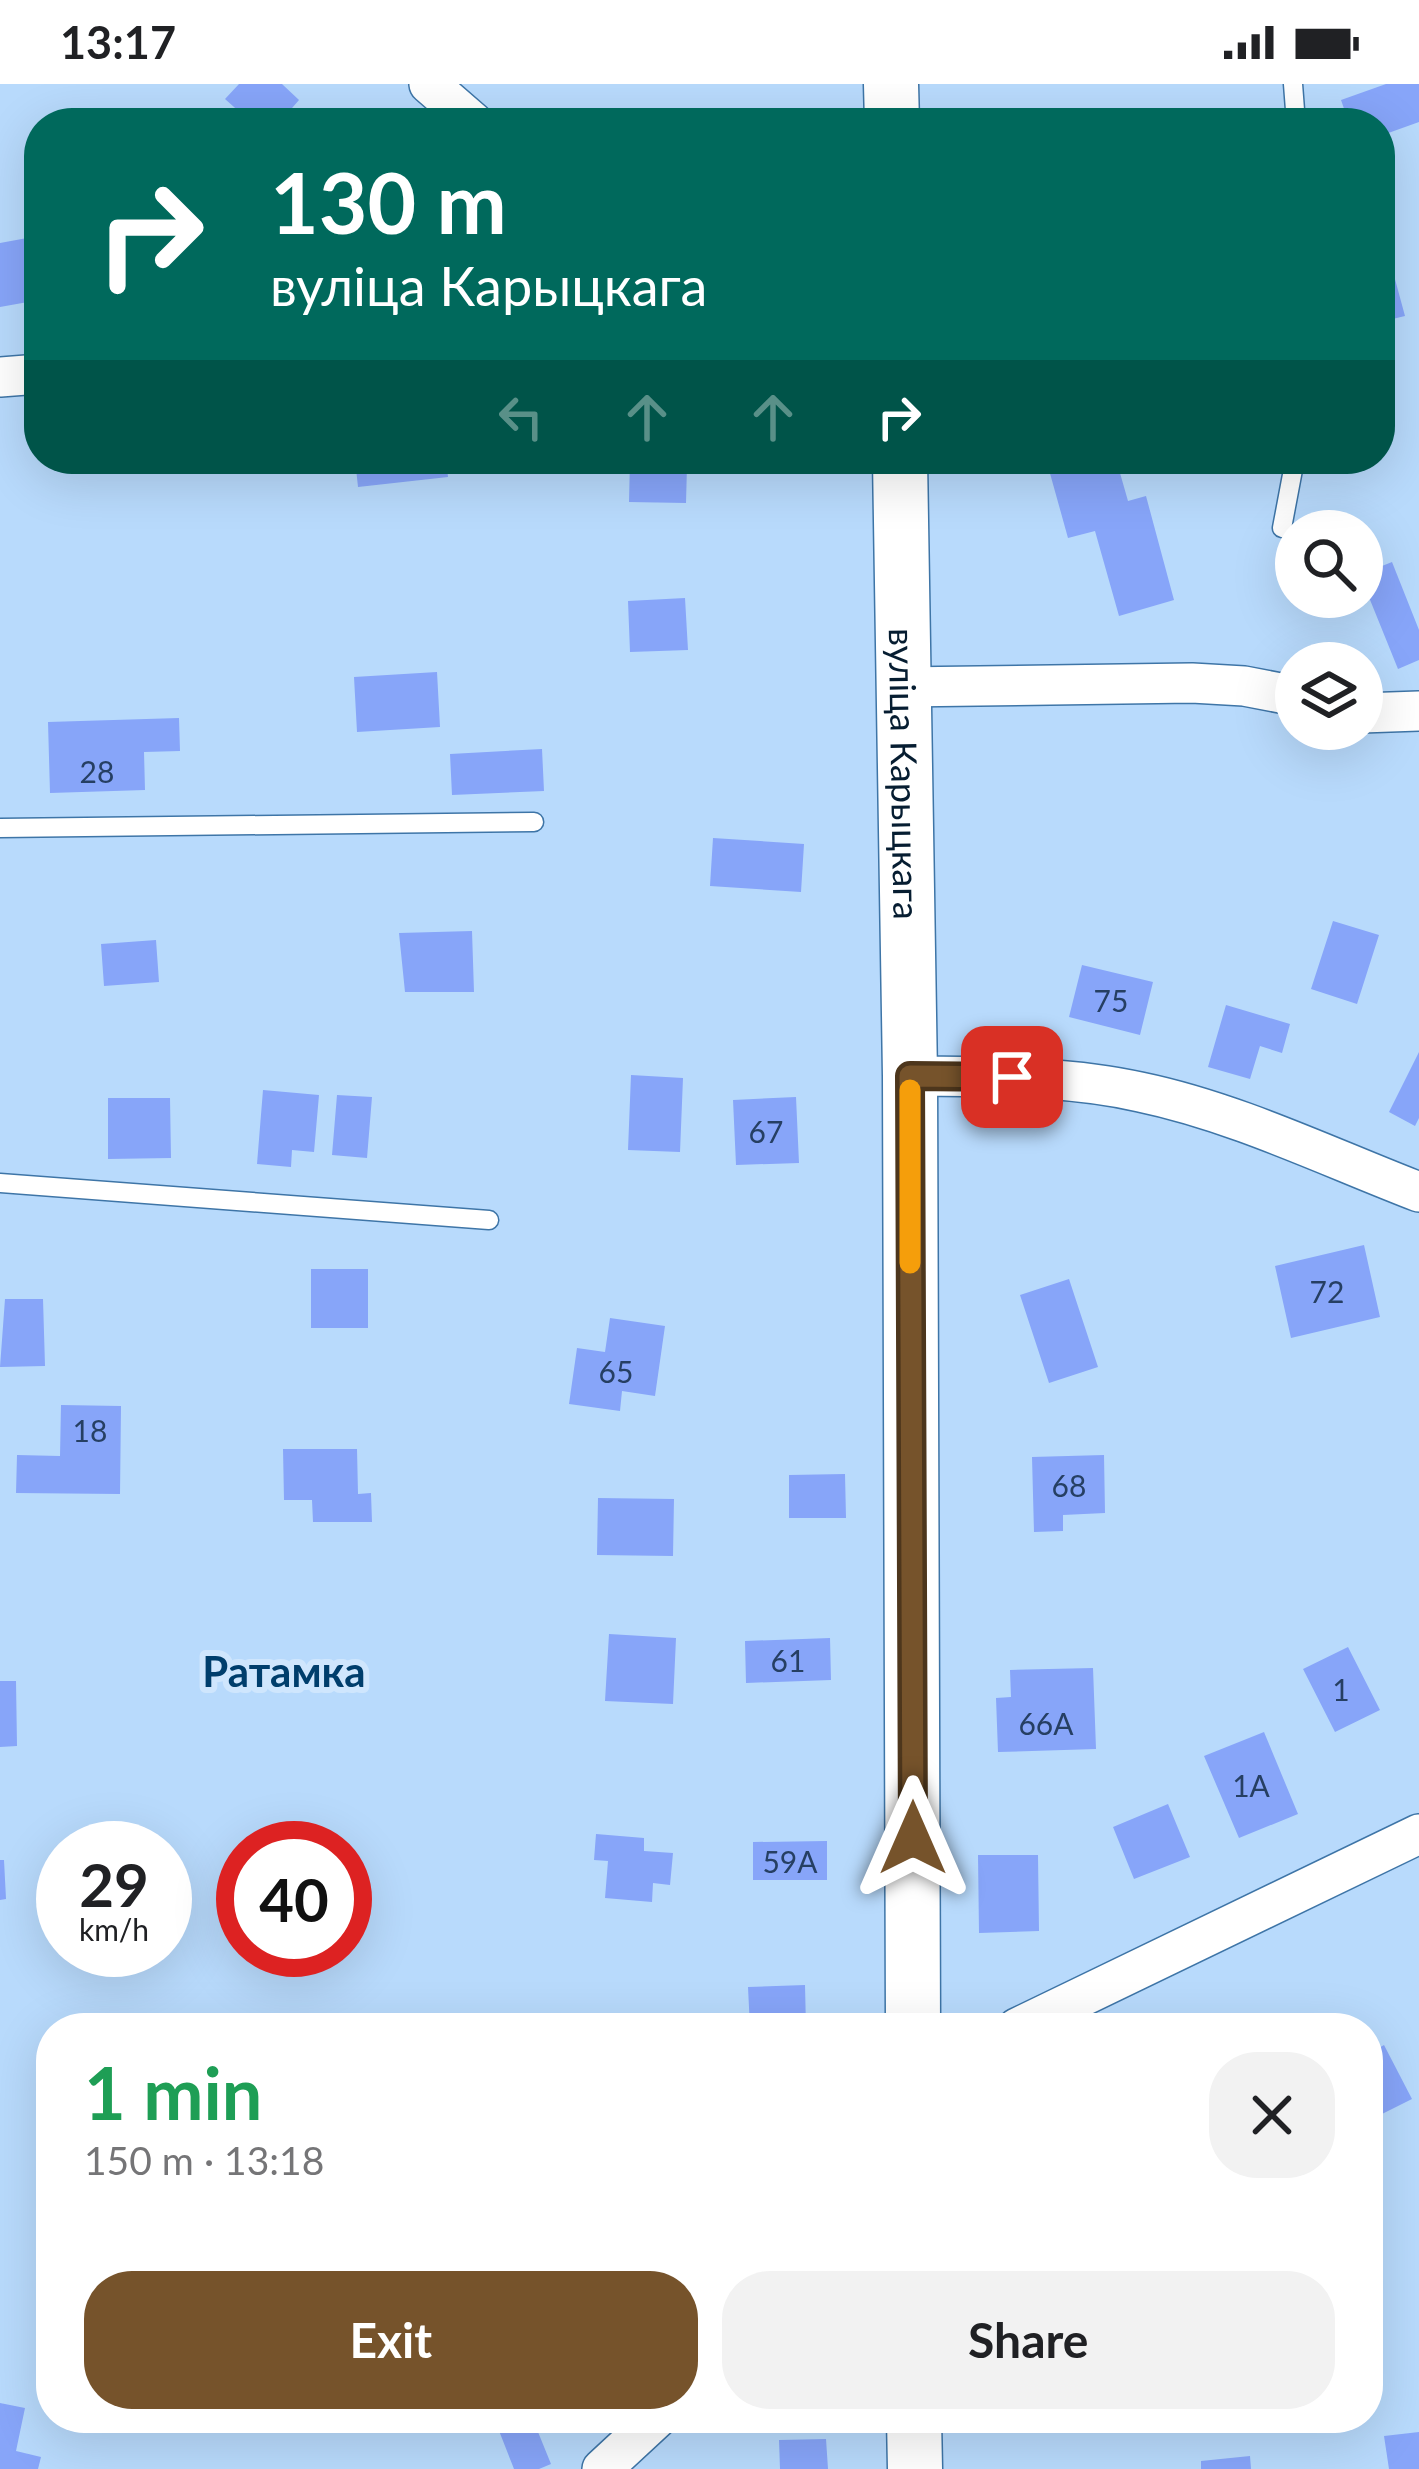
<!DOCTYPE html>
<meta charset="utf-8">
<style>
body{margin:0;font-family:Lato,sans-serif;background:#f2f2f2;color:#202124;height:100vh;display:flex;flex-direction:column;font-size:45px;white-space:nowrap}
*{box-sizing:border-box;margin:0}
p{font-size:39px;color:#757577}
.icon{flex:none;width:66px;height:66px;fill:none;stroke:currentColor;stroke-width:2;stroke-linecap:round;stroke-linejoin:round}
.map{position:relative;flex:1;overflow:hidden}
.panel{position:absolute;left:36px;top:1929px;width:1347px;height:420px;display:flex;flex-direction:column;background:#fff;border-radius:48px;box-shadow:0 12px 48px #0002}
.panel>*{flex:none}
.guide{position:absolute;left:24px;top:24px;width:1371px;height:366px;border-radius:48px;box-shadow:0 12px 48px #0002;background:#00695c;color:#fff;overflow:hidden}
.controls{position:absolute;left:1275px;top:426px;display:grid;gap:24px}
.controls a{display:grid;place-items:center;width:108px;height:108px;border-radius:50%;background:#fff;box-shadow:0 12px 48px #0002;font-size:60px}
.speed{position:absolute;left:36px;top:1737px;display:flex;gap:24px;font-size:60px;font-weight:700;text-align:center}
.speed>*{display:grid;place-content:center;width:156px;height:156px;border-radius:50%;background:#fff;box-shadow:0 12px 48px #0002;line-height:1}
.speed small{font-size:30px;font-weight:400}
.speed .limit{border:18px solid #d22;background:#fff;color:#111}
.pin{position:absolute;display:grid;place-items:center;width:102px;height:102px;color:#fff;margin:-51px;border-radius:24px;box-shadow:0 6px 18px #0006}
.me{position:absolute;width:132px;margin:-66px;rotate:0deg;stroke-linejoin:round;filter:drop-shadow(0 0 9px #0008)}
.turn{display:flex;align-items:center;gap:42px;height:252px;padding:0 48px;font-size:54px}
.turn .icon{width:156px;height:156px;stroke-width:2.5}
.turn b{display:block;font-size:84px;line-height:102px}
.lanes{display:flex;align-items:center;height:114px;padding:0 48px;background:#0003;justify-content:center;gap:60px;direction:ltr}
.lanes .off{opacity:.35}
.round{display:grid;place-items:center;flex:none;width:126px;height:126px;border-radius:48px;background:#f2f2f2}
.head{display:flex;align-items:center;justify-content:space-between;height:204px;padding:0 48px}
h1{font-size:72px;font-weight:700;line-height:90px;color:#1e9e55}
.primary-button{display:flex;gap:24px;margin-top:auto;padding:24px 48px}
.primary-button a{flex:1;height:138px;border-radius:48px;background:#76532b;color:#fff;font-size:48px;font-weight:700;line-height:138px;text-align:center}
.primary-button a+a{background:#f2f2f2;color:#202124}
.status{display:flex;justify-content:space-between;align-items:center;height:84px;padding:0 60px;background:#fff;direction:ltr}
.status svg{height:33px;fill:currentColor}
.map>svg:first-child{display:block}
.building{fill:#87a5f9}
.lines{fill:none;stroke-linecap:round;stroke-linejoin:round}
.lane-casing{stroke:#3e75a7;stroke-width:21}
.street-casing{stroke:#3e75a7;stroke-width:42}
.secondary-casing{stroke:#3e75a7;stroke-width:57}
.lane{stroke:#fff;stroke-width:18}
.street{stroke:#fff;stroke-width:39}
.secondary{stroke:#fff;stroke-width:54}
.route-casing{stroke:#4d361c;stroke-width:30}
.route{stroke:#76532b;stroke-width:21}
.slow{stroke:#f59e0b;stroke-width:21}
.labels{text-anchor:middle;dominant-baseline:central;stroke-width:12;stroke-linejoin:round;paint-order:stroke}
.number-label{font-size:30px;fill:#263f63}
.street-label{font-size:36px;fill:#061d31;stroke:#cfe6fd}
.quarter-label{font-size:42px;font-weight:bold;fill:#003e6c;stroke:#cfe6fd}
</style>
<div class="status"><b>13:17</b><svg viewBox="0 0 49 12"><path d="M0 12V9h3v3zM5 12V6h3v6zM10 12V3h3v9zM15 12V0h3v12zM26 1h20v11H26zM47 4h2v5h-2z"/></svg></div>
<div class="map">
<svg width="1419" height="2385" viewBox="0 0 1419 2385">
<rect width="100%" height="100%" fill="#b8dafc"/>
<path class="building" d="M239 0H282L299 16 279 39H252L225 15Z
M1386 0H1419V38L1380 52V39H1349L1341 16Z
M1380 140 1405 232 1380 238Z
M38 152 39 216 0 223V159Z
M355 375H446L448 393 358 403Z
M630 375H707V383L687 382 686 419 629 418Z
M1046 375H1116L1128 417 1146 412 1174 516 1119 532 1095 447 1068 454Z
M1392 478 1419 546V576L1398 585 1362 496V490Z
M685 514 688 566 630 568 628 517Z
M437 588 440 643 357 648 354 593Z
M179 634 180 667 144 668 145 706 50 709 48 638Z
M542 665 544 707 452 711 450 670Z
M713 754 804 760 801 808 710 802Z
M1333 837 1379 851 1357 920 1311 905Z
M472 847 474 908H405L399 849Z
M156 856 159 898 104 902 101 860Z
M1082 881 1153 898 1140 951 1069 933Z
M1226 921 1290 940 1282 969 1260 962 1250 995 1208 983Z
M1419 968V1034L1415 1042 1389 1028Z
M631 991 683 994 680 1068 628 1066Z
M263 1006 319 1011 314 1068 292 1066 291 1083 257 1080Z
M337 1011 372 1013 367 1074 332 1071Z
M796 1013 799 1079 736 1081 733 1016Z
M108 1014H170L171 1074 108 1075Z
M1364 1161 1380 1233 1291 1254 1275 1182Z
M311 1185H368V1244H311Z
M1069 1195 1098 1283 1049 1299 1020 1211Z
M5 1215H43L45 1282 0 1283Z
M610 1234 665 1242 655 1312 622 1307 620 1327 569 1320 577 1264 605 1268Z
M61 1321 121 1322 120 1410 16 1409 17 1371 60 1372Z
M283 1365H357L358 1410 371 1409 372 1438H313L312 1416H284Z
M1104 1371 1105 1429 1063 1431V1447L1034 1448 1032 1373Z
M845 1390 846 1434H789V1391Z
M598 1414 674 1415 673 1472 597 1471Z
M609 1550 676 1554 673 1620 605 1617Z
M830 1554 831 1596 746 1599 745 1557Z
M1348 1563 1380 1626 1335 1648 1303 1585Z
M1093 1584 1096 1665 998 1668 996 1614 1011 1613 1010 1586Z
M0 1597H16L17 1662 0 1663Z
M1264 1648 1298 1730 1239 1754 1204 1672Z
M1168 1720 1190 1773 1134 1795 1113 1743Z
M596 1750 644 1754V1767L673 1769 670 1801 653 1799 652 1818 605 1814 608 1777 594 1776Z
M827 1757V1796H753V1758Z
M978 1771H1038L1039 1847 979 1849Z
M0 1776H4L6 1815 0 1816Z
M805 1901 806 1944H750L748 1903Z
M1384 1961 1412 2015 1368 2037V1970Z
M0 2319 25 2324 16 2367 41 2373 38 2385H0Z
M494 2334H556L536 2343 551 2380 539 2385H514Z
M1419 2348V2385H1389L1384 2352Z
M826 2355 828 2385H780L779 2356Z
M1250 2372 1251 2385H1201V2377Z"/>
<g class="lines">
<defs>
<path id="lane" d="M1293 0 1296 39
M1282 444 1295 375
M0 744 534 738
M0 1099 489 1136"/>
<path id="street" d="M429 0 474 39
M0 293 39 290
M901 603 1192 599 1244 602 1296 612
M1362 629 1419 627
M910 992C986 993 1065 991 1140 1008 1236 1028 1328 1073 1419 1108
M1017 1944 1419 1750
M602 2385 657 2334"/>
<g id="secondary">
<path d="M891 0 892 39"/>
<path id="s1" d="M900 375 910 992 913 1944"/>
<path d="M914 2334 915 2385"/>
</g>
</defs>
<use href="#lane" class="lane-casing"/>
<use href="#street" class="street-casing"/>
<use href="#secondary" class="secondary-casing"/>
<use href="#lane" class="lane"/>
<use href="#street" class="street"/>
<use href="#secondary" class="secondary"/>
</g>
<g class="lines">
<defs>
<path id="route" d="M913 1754 910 992 1012 993"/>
</defs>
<use href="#route" class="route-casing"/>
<use href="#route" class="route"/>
<path class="slow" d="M910 1006V1179"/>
</g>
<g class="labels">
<g class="number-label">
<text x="97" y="687">28</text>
<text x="1111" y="916">75</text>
<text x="766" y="1047">67</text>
<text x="1327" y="1207">72</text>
<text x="616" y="1287">65</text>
<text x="90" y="1346">18</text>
<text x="1069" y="1401">68</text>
<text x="788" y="1576">61</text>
<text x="1341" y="1605">1</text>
<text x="1046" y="1639">66А</text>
<text x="1251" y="1701">1А</text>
<text x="790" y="1777">59А</text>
</g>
<g class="street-label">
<text stroke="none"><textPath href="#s1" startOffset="315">вуліца Карыцкага</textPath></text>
</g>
<g class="quarter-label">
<text x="284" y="1587">Ратамка</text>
</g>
</g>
</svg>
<div class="controls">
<a><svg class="icon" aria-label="search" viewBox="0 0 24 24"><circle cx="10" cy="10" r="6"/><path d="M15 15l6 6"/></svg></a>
<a><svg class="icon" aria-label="layers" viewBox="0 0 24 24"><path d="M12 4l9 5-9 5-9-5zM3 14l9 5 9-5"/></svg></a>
</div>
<div class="speed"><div>29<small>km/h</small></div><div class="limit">40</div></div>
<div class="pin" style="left:1012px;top:993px;background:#d93025"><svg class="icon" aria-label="arrive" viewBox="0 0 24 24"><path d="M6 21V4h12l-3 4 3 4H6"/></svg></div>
<svg class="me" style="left:913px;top:1754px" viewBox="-20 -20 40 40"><path d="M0-17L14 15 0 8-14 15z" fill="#76532b" stroke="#fff" stroke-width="4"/></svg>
<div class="guide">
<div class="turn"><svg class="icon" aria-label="right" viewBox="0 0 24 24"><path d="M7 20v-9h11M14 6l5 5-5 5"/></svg><div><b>130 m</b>вуліца Карыцкага</div></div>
<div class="lanes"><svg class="icon off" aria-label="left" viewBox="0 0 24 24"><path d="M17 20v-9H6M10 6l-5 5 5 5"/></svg><svg class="icon off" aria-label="ahead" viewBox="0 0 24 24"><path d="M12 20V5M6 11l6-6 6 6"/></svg><svg class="icon off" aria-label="ahead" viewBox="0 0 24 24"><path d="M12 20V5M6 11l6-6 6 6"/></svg><svg class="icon" aria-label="right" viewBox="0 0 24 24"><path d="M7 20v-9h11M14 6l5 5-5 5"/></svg></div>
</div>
<section class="panel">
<div class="head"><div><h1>1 min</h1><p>150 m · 13:18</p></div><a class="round"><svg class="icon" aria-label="close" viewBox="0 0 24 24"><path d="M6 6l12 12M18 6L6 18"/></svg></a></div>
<div class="primary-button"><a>Exit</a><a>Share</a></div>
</section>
</div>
